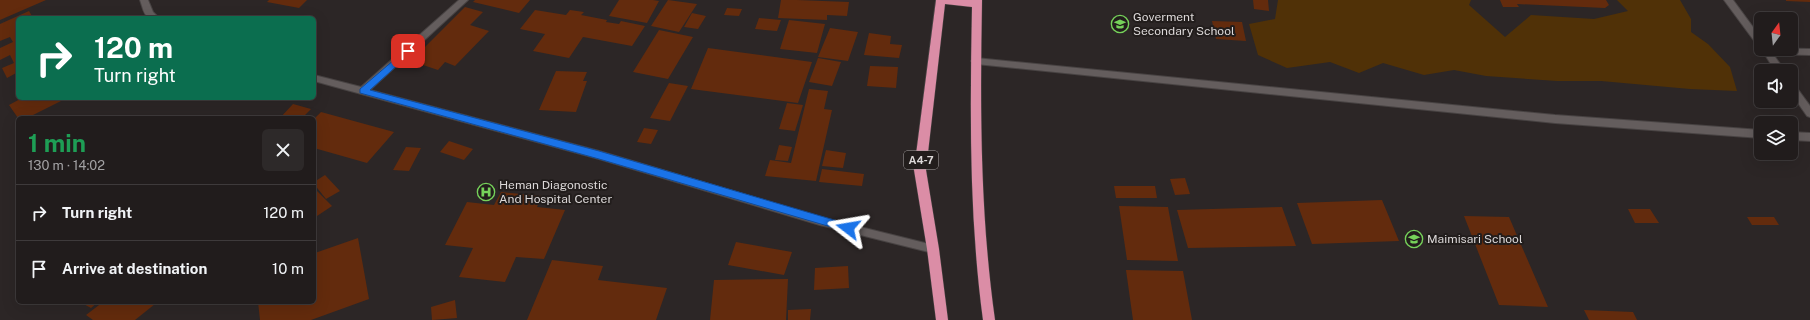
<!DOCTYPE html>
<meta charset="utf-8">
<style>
body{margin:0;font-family:"Public Sans",sans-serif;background:#2d2929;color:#f1f3f6;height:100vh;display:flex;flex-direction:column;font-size:15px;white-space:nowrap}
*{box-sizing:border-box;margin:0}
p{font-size:13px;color:#a2a1a3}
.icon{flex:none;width:22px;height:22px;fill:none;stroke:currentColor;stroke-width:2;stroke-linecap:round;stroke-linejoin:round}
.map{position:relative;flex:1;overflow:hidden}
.sheet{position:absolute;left:16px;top:116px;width:300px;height:188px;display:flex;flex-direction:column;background:#211c1c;border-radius:6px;box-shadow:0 4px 16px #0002,0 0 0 1px #3e3a3b}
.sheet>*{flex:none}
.hud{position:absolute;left:16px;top:16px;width:300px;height:84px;border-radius:6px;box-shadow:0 4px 16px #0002,0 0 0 1px #3e3a3b;background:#0b6e4f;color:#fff;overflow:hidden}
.needle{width:26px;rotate:15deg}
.fabs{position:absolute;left:1754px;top:12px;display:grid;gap:8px}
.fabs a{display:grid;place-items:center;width:44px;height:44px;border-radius:6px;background:#211c1c;box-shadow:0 4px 16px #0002,0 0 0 1px #3e3a3b;font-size:20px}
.pin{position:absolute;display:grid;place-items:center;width:34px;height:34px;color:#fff;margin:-17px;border-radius:8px;box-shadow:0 2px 6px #0006}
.me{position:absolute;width:44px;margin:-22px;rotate:284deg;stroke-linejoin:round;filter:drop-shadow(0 0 3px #0008)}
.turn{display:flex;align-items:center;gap:14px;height:84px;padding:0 12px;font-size:18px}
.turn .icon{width:52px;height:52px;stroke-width:2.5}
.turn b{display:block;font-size:28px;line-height:34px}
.round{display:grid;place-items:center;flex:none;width:42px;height:42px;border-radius:6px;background:#2d2929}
.overview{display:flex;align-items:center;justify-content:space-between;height:68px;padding:0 12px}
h1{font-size:24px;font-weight:700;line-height:30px;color:#1e9e55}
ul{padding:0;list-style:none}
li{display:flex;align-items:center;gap:12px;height:56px;padding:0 12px;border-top:1px solid #3e3a3b}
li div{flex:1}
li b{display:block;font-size:15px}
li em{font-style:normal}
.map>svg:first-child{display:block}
.green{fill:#503107}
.building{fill:#632b0d}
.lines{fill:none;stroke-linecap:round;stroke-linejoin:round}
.minor-casing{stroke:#484343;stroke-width:2}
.trunk-casing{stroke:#484343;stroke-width:1}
.minor{fill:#645d5d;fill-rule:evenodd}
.trunk{fill:#db8da6;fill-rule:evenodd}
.route{fill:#1a73e8;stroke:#114b97}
.labels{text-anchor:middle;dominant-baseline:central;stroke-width:4;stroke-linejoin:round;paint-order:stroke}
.shield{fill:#221d1c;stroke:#a4a0a0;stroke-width:1}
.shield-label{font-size:11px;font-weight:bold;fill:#dcd8d8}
.poi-label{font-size:12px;fill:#dcd8d8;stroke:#221d1c;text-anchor:start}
</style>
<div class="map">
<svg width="1810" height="320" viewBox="0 0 1810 320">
<rect width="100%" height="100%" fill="#2c2626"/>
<path class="green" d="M1278 0H1471L1469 5 1505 37 1531 15 1594 19 1628 11 1617 0H1680L1691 19V32L1708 44 1730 67 1737 91 1690 89 1601 81H1557L1486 76 1454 70 1424 75 1383 63 1359 73 1330 62 1287 68 1258 55 1249 24 1275 19Z"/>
<path class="building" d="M0 0H46L0 20Z
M269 0H307L299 8 267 2Z
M475 0H530L519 13 473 2Z
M619 0H653L659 1 647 23 609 16Z
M668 0 697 4 679 32 651 26Z
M781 0H797L849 2 847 16 827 15V20L778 18Z
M1253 0H1268L1269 11 1254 9Z
M1500 0H1606L1609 5 1605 8 1517 4 1519 7H1503Z
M1786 0H1810V2L1786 1Z
M465 7 483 12 470 25 489 31 455 66 445 62 438 70 411 61Z
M727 8 742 9 739 16 724 15Z
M535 10 566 15 570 10 584 12 581 15 607 20 606 22 619 24 621 21 645 26 632 46 583 37 569 58 533 51 545 34 520 29Z
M29 11 33 18H18V72L7 78 2 68 14 63 10 55 0 60V48L13 42 10 37 0 41V24Z
M692 13 706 16 698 29 684 27Z
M759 18 781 20 777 31 755 29Z
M789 20 825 24 817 53 780 49Z
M1212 21 1242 22 1246 41 1216 39Z
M830 28 858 32 848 61 818 57Z
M659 30 693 37 668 79 633 72Z
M869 33 891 36 890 44 902 45 899 58 864 55Z
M708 48 812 62 798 103 691 89Z
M818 58 841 62 832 86 809 82Z
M870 66 898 67 896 88 867 86Z
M556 71 587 72 583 81H587L576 112 539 110Z
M669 83 688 86 670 121 650 118Z
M809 89 828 91 824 109 832 110 816 181 765 176 770 160 791 163Z
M22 98H67L27 118H18L9 105Z
M787 103 803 105 795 131 779 129Z
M293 104 311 109 302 118H280Z
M321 112 394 132 367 163 314 148V119Z
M644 128 658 130 651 144 637 142Z
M449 141 473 149 464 160 440 152Z
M779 145 792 147 788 161 775 160Z
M406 147 421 148 409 171 393 170Z
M826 150 846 153 843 168 822 166Z
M822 169 864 174 862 186 819 182Z
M325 175 340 191 326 199 314 184V182Z
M1185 178 1190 194 1175 195 1170 179Z
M1114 186H1155L1157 198H1116Z
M314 188 332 206 314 218Z
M501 192 542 196 537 207 565 210 544 259 516 257 505 282 459 277 473 248 445 245 467 202 494 205Z
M1382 200 1399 241 1312 244 1297 203Z
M1119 206 1168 207 1178 261 1127 260Z
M1282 207 1296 246 1188 248 1177 210Z
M1628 209H1650L1659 223H1635Z
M1464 216 1509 217 1548 307 1499 305Z
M1747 217H1774L1779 225H1752Z
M358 238 369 299 311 320H260L258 302H314V264L316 263 315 253Z
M736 242 792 252 784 275 728 265Z
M552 260 603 266 598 280 667 288 656 320H527Z
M848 266 849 288 814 290 815 268Z
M1126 270 1183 271 1192 320H1133Z
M788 279 786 320H710L714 280Z
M455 300 457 318 432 320 431 307Z
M80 302H98L91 308Z
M103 302H153L155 304 135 320H93L86 315Z
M811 309 810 320H788V310Z
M1584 310 1633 312 1637 320H1589Z"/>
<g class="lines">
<defs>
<path id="minor" d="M140 0H148L153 12 159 18C143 18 145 14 140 0Z
M459 0H468L370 90 599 151 820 217 933 245 937 246 938 249 937 252 933 253 820 225 599 159 314 81V75L361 87Z
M1724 0H1733L1761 38V47L1758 46Z
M1761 48 1810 49V55L1773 54 1785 71H1775Z
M976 58 1555 115 1761 130V138L1555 123 976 64 971 61Z
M1791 83 1794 84 1810 106V117L1807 116 1791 93Z
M1791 132 1810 133V141L1791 140Z"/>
<path id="trunk" d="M936 0H982C980 107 980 214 995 320H983C969 216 970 112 972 7L945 4 926 170 939 249 948 320H936L927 249 914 170Z"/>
</defs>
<use href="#minor" class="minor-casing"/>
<use href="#trunk" class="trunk-casing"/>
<use href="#minor" class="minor"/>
<use href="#trunk" class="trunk"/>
</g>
<path class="route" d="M408 48 411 49V53L370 90 599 151 848 224 853 228 848 232 599 159 360 93V89Z"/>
<defs>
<symbol id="school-ring" viewBox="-11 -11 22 22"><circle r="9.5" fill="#221d1c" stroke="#76d25a" stroke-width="1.5"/><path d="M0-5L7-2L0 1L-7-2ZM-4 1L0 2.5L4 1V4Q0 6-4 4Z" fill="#76d25a"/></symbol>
<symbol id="hospital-ring" viewBox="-11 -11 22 22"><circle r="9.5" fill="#221d1c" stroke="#76d25a" stroke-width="1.5"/><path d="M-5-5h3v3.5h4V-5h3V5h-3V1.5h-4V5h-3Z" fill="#76d25a"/></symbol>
</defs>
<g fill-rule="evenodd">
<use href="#school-ring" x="1110" y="14" width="20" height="20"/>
<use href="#hospital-ring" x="476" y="182" width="20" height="20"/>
<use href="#school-ring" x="1404" y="229" width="20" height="20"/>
</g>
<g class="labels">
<rect class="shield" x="904" y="151" width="34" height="18" rx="3"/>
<g class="shield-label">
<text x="921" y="160">A4-7</text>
</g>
<g class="poi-label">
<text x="1133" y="17">Goverment<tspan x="1133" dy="14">Secondary School</tspan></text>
<text x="499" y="185">Heman Diagonostic<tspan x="499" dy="14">And Hospital Center</tspan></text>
<text x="1427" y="239">Maimisari School</text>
</g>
</g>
</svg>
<div class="fabs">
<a><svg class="needle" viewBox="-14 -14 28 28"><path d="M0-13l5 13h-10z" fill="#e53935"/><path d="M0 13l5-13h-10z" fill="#a2a1a3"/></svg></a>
<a><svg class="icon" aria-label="sound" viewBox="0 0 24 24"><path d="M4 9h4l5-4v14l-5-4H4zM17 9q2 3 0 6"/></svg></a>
<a><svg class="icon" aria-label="layers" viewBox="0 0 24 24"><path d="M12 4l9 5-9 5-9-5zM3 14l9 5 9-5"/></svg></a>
</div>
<div class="pin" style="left:408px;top:51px;background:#d93025"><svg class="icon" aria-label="arrive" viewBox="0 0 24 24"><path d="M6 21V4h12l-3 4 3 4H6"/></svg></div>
<svg class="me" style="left:848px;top:228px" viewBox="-20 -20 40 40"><path d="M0-17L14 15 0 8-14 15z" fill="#1a73e8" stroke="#fff" stroke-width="4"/></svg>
<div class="hud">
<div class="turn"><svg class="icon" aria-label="right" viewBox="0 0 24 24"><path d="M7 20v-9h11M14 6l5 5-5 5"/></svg><div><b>120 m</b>Turn right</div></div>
</div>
<section class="sheet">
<div class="overview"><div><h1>1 min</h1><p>130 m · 14:02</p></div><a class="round"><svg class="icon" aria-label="close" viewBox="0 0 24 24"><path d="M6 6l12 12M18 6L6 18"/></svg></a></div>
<ul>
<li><svg class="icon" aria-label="right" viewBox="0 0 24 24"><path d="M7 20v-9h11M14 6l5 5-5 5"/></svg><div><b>Turn right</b></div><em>120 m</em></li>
<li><svg class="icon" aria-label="arrive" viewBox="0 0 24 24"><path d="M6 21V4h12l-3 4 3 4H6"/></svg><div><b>Arrive at destination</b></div><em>10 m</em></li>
</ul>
</section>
</div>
